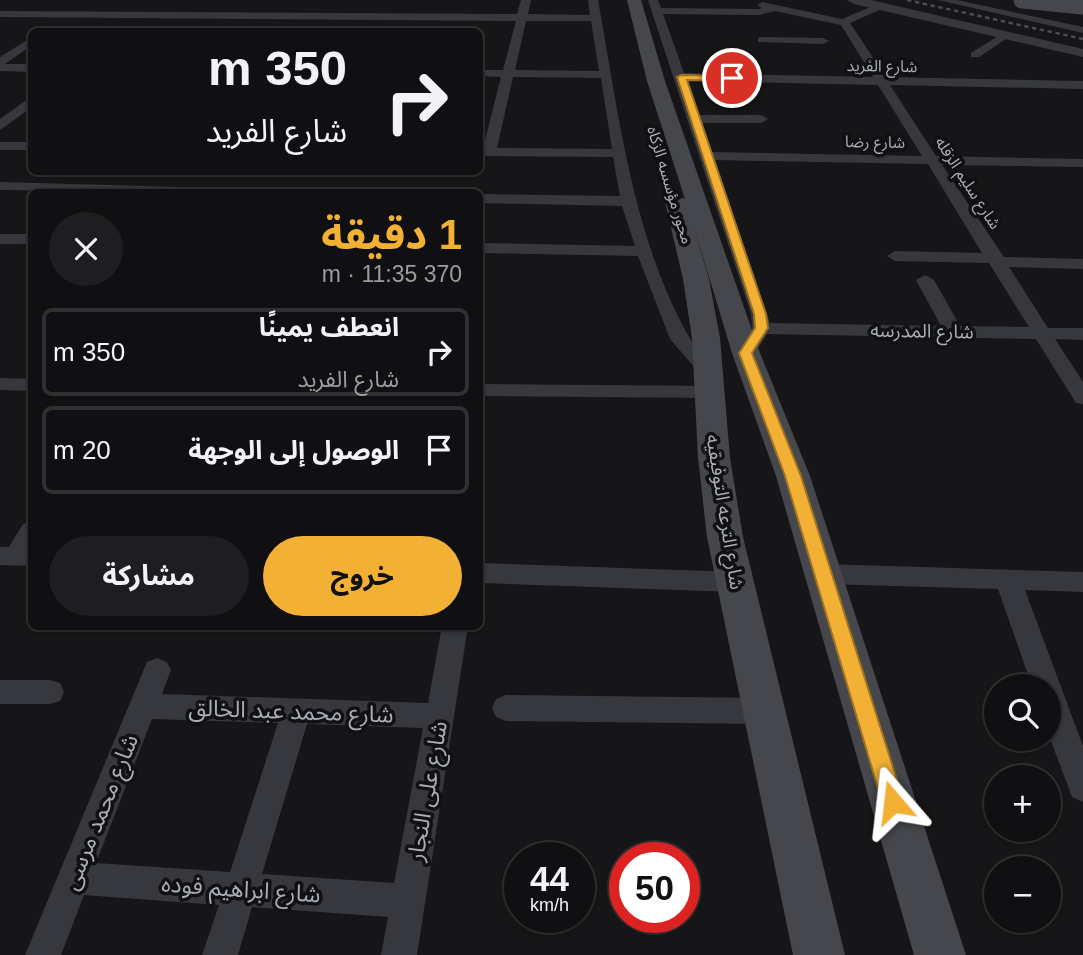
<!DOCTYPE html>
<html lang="ar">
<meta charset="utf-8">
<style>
body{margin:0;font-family:Arial,"Noto Sans Arabic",sans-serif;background:#1e1e20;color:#f1f3f6;direction:rtl;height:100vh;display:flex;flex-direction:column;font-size:26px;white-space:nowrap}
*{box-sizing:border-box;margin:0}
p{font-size:23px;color:#9c9d9f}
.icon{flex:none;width:38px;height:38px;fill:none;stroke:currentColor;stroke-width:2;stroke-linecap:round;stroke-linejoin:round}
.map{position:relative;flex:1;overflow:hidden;direction:ltr}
.side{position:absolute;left:28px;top:189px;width:455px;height:441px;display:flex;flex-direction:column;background:#101012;border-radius:10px;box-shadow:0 2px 5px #0004,0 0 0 2px #303032;direction:rtl}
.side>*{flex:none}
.hud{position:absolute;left:28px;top:28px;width:455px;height:147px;border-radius:10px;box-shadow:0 2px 5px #0004,0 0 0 2px #303032;direction:rtl;background:#101012;color:#f1f3f6;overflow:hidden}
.fabs{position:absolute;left:984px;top:674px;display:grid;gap:14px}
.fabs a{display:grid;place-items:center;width:77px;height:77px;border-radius:50%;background:#101012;box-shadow:0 2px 5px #0004,0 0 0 2px #303032;font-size:35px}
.speed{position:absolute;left:504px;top:842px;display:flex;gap:14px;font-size:35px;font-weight:700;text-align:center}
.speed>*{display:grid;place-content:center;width:91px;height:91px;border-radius:50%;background:#101012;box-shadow:0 2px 5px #0004,0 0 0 2px #303032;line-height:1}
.speed small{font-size:18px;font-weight:400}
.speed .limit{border:10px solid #d22;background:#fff;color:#111}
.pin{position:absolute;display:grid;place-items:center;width:60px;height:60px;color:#fff;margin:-30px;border:4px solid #fff;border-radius:50%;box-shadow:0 2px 7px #0007}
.me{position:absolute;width:77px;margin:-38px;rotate:343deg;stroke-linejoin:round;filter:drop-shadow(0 0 5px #0008)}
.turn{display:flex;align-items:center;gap:24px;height:147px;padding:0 21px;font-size:32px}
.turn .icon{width:91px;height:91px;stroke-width:2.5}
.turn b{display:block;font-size:49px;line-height:60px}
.round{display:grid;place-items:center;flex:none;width:74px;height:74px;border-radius:37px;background:#1e1e20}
.summary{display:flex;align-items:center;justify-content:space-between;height:119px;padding:0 21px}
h1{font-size:42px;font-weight:700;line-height:52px;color:#f2b134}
.action{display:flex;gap:14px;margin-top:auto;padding:14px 21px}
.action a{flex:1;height:80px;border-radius:42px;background:#f2b134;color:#111;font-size:28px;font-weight:700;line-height:80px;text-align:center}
.action a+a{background:#1e1e20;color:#f1f3f6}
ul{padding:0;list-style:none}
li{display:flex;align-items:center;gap:21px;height:88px;margin:0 14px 10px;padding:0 7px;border:4px solid #303032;border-radius:10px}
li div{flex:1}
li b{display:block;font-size:26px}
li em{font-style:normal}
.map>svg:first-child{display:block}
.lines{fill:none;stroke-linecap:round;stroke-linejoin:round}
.minor{fill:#37383d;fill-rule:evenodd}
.tertiary{fill:#37383d;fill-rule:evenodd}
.secondary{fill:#45474d;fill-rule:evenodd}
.rail{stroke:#4a4c52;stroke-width:2.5;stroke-dasharray:4.5 3.5;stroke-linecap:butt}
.secondary-bridge{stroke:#45474d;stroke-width:17}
.route{fill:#f2b134;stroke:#9d7322;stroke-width:2}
.labels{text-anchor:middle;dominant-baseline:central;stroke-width:7;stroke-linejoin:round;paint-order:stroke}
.far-street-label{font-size:16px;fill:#a8adb8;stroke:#111113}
.street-label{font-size:19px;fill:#a8adb8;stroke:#111113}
.near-street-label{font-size:23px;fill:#a8adb8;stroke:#111113}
</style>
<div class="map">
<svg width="1083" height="955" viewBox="0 0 1083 955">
<rect width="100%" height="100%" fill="#161618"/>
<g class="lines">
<path class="minor" d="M521 0H531L528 14 590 15 588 0H598C618 109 632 236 688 335 694 347 707 358 716 368L719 372 716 376H702L670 339 638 256 480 253V243L635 246 622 206 480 203V194L620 196 613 157 480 156V148H483L501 77 480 76V70H503L516 21 0 17V11L517 14ZM526 21H591L599 71 515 70ZM513 77 601 78 612 149 497 148Z
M648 0H658L661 8 759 9 762 8 757 5 762 2 842 19 880 3 885 6 884 8 850 23 886 77 1083 81V89L890 85 936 156 1083 159V167L942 165 1004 257 1083 259V269L1009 267 1048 328H1083V340L1055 339 1083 382V404L1076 403 1036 339 767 334 753 357H739L736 353 752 328 751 314ZM775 11 841 25 873 77 684 73 663 14 759 15ZM687 81 878 85 922 156 712 152 702 123H761L768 119 761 115H699ZM715 160 928 164 982 253 895 251 887 256 895 261 989 263 1029 327 960 326 934 280 925 275 916 280 941 326 770 323Z
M938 0H957L1083 27V33Z
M1003 33 1012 35 979 57H971V53Z
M32 37V45L5 64H32V72L0 71V57Z
M762 37 823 38 829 41 823 44 758 42V38Z
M32 96V107L0 130V119Z
M0 142H32V150H0Z
M0 182 178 187 186 192 0 190Z
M0 234H32V244H0Z
M0 378 32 379V391L0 390Z
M480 384 710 386 717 387 720 392 717 397 710 398 480 396Z
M32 521V566L0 565V547H9L23 524Z
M480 563 736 572 745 575 749 582 745 589 736 592 480 583Z
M823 564 1083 572V592L1025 590 1083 746V802L1072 797 1048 733V686H1032L998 589 823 584 814 581 810 574 814 567Z
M442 626H468L417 955H381L388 917 252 907 238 955H202L219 905 84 895 61 955H25L147 662 157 658 167 662 171 670 162 694 428 703ZM152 719 278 723 230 872 96 863ZM307 724 423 728 394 883 262 874Z
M0 680H50L60 683 64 692 60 701 50 704H0Z
M506 695 766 698 776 702 781 711 776 720 766 724 506 721 496 717 492 708 496 699Z"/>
<path class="tertiary" d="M847 0H871L1083 49V57L854 4Z"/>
<path class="secondary" d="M627 0H641L665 81 760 353 810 476 966 955H914L776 476 732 353 693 224 709 279 720 338 730 458 743 537 845 955H793L707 537 698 458 692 338 683 279 665 202 668 197 676 195 685 199 647 81Z"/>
<path class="rail" d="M907 0 1083 39"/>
<path class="secondary-bridge" d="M1022 0 1083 6"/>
</g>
<path class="route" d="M681 75 732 76 736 78 732 81 687 80 766 314 768 328 752 353 801 476 904 802 901 810 893 813 885 810 882 802 785 476 739 353 755 328 754 314 677 77Z"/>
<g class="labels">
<g class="far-street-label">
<text transform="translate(882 66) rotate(1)">شارع الفريد</text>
<text transform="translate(875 142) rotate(1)">شارع رضا</text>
<text transform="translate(968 183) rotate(57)">شارع سليم الزقله</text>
<text transform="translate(670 185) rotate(73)">محور مؤسسه الزكاه</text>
</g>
<g class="street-label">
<text transform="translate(922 331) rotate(1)">شارع المدرسه</text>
<text transform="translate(725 512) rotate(81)">شارع الترعه التوفيقيه</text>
</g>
<g class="near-street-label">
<text transform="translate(291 711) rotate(2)">شارع محمد عبد الخالق</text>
<text transform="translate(427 791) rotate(-80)">شارع على النجار</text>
<text transform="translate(100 812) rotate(-68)">شارع محمد مرسى</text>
<text transform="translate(241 889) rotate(4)">شارع ابراهيم فوده</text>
</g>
</g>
</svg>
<div class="fabs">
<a><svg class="icon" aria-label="search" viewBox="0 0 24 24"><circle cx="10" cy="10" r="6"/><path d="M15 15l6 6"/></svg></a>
<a>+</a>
<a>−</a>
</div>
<div class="speed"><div>44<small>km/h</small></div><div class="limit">50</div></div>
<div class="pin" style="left:732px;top:78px;background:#d93025"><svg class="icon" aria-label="arrive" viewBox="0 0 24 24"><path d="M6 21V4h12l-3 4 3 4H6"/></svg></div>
<svg class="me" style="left:893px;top:802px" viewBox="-20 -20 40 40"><path d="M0-17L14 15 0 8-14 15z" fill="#f2b134" stroke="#fff" stroke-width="4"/></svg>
<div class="hud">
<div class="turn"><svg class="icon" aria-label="right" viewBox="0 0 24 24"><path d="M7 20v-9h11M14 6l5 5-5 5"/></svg><div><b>350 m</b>شارع الفريد</div></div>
</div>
<section class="side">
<div class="summary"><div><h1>1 دقيقة</h1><p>370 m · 11:35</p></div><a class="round"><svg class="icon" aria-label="close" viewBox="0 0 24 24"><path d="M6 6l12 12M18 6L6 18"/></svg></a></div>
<ul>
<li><svg class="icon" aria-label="right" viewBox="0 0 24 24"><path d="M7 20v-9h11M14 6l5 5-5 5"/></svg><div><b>انعطف يمينًا</b><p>شارع الفريد</p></div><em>350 m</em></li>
<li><svg class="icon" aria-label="arrive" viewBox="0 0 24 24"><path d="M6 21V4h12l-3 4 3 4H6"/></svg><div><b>الوصول إلى الوجهة</b></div><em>20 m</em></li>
</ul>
<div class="action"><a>خروج</a><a>مشاركة</a></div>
</section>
</div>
